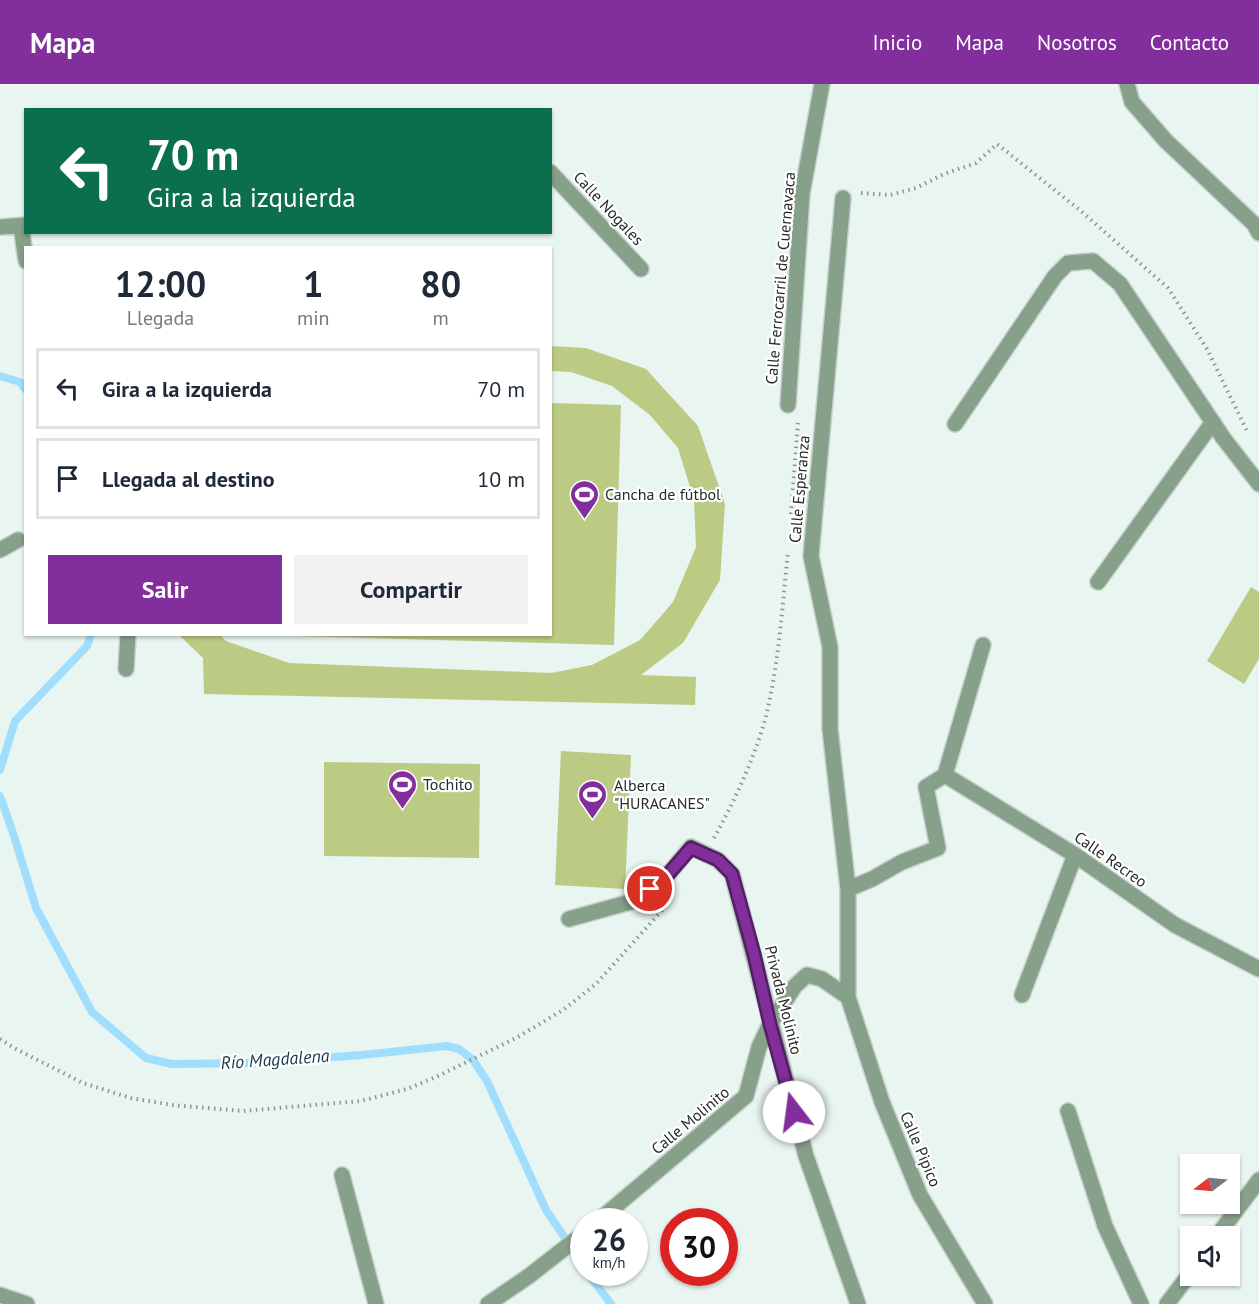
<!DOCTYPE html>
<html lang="es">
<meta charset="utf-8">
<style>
body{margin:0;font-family:"PT Sans",sans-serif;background:#f2f2f3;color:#1f2937;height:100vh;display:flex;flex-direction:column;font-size:22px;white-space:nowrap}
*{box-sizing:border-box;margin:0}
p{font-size:20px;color:#747a83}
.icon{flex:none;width:33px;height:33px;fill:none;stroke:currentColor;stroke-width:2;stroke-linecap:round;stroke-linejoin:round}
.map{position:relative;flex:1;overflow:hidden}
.sheet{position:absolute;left:24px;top:162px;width:528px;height:390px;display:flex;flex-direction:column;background:#fff;border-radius:0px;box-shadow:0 2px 4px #0004}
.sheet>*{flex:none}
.hud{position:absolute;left:24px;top:24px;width:528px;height:126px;border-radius:0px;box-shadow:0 2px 4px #0004;background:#0b6e4f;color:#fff;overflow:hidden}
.needle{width:39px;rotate:254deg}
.buttons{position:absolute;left:1180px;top:1070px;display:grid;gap:12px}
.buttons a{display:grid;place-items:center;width:60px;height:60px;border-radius:0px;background:#fff;box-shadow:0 2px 4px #0004;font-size:30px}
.speed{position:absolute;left:570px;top:1124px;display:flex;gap:12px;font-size:30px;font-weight:700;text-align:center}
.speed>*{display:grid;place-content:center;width:78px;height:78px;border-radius:50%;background:#fff;box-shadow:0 2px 4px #0004;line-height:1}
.speed small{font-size:15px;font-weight:400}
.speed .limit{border:9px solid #d22;background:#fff;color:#111}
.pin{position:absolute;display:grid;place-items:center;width:51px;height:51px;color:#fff;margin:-26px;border:3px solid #fff;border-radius:50%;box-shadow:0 2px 6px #0007}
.me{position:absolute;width:66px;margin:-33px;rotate:345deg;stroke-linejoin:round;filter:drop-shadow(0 0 4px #0008)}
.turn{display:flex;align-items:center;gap:21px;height:126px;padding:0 24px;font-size:27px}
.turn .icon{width:78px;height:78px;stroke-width:2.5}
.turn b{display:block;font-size:42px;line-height:51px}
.eta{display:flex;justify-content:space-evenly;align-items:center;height:102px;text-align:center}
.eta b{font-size:36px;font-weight:700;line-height:42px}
.action{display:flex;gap:12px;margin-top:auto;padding:12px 24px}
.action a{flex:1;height:69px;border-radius:0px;background:#822e9c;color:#fff;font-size:24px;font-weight:700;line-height:69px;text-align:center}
.action a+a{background:#f2f2f3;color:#1f2937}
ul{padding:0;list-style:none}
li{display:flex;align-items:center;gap:18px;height:81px;margin:0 12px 9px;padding:0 12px;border:3px solid #e0e1e3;border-radius:0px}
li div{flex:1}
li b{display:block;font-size:22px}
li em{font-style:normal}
header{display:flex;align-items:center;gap:36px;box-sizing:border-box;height:84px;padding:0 30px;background:#822e9c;color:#fff}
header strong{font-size:28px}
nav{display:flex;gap:33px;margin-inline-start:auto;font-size:21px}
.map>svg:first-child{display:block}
.green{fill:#bbcb84}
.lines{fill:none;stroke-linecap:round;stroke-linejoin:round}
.stream{stroke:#a1defe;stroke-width:8}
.street-casing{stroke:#c6d1cd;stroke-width:18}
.path{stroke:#8b9491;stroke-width:4;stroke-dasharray:1.5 4.5;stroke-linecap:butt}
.street{stroke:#87a089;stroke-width:15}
.route-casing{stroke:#541e65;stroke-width:15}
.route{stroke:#822e9c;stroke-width:10}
.labels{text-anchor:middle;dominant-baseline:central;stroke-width:4.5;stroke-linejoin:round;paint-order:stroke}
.street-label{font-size:16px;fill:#262b29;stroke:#fff}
.poi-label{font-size:16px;fill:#262b29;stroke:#fff;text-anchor:start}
.water-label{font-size:18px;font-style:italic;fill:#183b4c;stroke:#fff}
</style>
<header>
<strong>Mapa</strong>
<nav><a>Inicio</a><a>Mapa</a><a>Nosotros</a><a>Contacto</a></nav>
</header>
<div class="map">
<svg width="1259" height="1220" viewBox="0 0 1259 1220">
<rect width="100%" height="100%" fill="#e9f5f1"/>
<path class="green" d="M551 262 586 264 646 285 698 342 725 420 720 496 683 559 641 591 696 593 695 621 204 610 203 574 179 551H220L226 557 289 579 551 589 592 581 640 556 673 518 696 463 694 416 678 364 650 331 612 302 571 288 551 287Z
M551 319 621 321 614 561 259 551 550 550Z
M1251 503 1259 508V575L1244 600 1207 577Z
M561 667 631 671 625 805 555 801Z
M324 678 480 680 479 774 324 772Z"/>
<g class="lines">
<path class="stream" d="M0 292 20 298 26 306
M0 686 15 637 87 562 91 550
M0 712 14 752 36 824 92 928 146 974 172 980 251 979 362 971 447 962 459 965 473 976 487 997 546 1126 584 1182
M587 1188 611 1220"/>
<defs>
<path id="street" d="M1127 0 1132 18 1166 57 1254 140 1259 149
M550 88 641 185
M843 114 811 472 830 563V645L848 805V913L882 1018 920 1111 985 1220
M21 142 26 177
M0 143 26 141
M788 321 802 110 822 0
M955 340 1055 192 1068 179 1093 177 1120 200 1224 355 1259 400
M0 466 18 456
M1098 498 1213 338
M126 585 128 550
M945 691 1075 771 1175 841 1259 885
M848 805 872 795 902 778 938 764 926 703 945 691 983 561
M569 835 634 817 665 794 691 763 718 776 732 790 806 1072 858 1220
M1022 911 1075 771
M1068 1027 1105 1142 1141 1220
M342 1091 376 1220
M598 1137 746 1012 759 963 770 940 795 902 807 891 822 895 848 913
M1217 1152 1259 1096
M0 1211 27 1220
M488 1220 529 1192 584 1149
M1167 1220 1191 1188"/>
</defs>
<use href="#street" class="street-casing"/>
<path class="path" d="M861 109 890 111 916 104 944 90 976 79 997 60 1081 127 1168 204 1207 265 1248 349
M791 430 798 339
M714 754C735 716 753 677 765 636 779 581 782 524 788 468
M0 955 14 964 83 999 131 1014 172 1021 243 1027 361 1017 407 1005 436 993 516 954 563 926 596 900 665 823"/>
<use href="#street" class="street"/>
</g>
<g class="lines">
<defs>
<path id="route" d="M650 805 665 794 691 764 718 776 732 790 754 870 770 940 794 1028"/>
</defs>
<use href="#route" class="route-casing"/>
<use href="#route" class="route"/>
</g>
<defs>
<symbol id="stadium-pin" viewBox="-11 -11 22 30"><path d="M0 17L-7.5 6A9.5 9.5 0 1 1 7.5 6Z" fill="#822e9c" stroke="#fff"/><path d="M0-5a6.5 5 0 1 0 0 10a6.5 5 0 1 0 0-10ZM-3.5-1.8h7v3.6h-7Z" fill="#fff"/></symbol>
</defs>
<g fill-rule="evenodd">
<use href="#stadium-pin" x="568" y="394" width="33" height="45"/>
<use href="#stadium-pin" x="386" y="684" width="33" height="45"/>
<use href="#stadium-pin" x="576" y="694" width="33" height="45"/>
</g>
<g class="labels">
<g class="street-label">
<text transform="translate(609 124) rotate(47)">Calle Nogales</text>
<text transform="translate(780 194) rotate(-85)">Calle Ferrocarril de Cuernavaca</text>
<text transform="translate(799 405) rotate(-85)">Calle Esperanza</text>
<text transform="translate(1111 775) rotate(35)">Calle Recreo</text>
<text transform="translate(784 916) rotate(76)">Privada Molinito</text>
<text transform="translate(690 1036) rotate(-40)">Calle Molinito</text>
<text transform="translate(921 1065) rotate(67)">Calle Pipico</text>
</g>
<g class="poi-label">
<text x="605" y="410">Cancha de fútbol</text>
<text x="423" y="700">Tochito</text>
<text x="614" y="701">Alberca<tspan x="614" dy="18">"HURACANES"</tspan></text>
</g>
<g class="water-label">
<text transform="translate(275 975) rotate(-4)">Río Magdalena</text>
</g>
</g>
</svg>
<div class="buttons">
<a><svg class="needle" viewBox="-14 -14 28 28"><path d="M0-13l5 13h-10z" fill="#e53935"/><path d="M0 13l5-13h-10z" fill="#747a83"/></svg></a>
<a><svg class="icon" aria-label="sound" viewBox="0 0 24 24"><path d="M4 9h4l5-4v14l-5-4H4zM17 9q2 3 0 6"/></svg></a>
</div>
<div class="speed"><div>26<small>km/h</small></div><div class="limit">30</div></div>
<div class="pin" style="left:650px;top:805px;background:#d93025"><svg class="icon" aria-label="arrive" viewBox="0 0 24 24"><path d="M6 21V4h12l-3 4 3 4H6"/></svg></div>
<svg class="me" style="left:794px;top:1028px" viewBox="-20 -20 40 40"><circle r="19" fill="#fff"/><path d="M0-13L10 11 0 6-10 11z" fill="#822e9c"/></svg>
<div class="hud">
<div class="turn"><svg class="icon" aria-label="left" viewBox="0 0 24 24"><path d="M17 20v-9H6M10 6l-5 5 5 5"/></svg><div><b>70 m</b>Gira a la izquierda</div></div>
</div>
<section class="sheet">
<div class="eta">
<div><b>12:00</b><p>Llegada</p></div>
<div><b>1</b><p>min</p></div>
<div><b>80</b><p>m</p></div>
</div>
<ul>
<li><svg class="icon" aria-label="left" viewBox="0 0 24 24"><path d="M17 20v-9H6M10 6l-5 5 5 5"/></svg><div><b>Gira a la izquierda</b></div><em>70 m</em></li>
<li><svg class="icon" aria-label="arrive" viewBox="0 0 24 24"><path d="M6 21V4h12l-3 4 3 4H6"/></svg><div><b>Llegada al destino</b></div><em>10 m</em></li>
</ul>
<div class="action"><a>Salir</a><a>Compartir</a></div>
</section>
</div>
